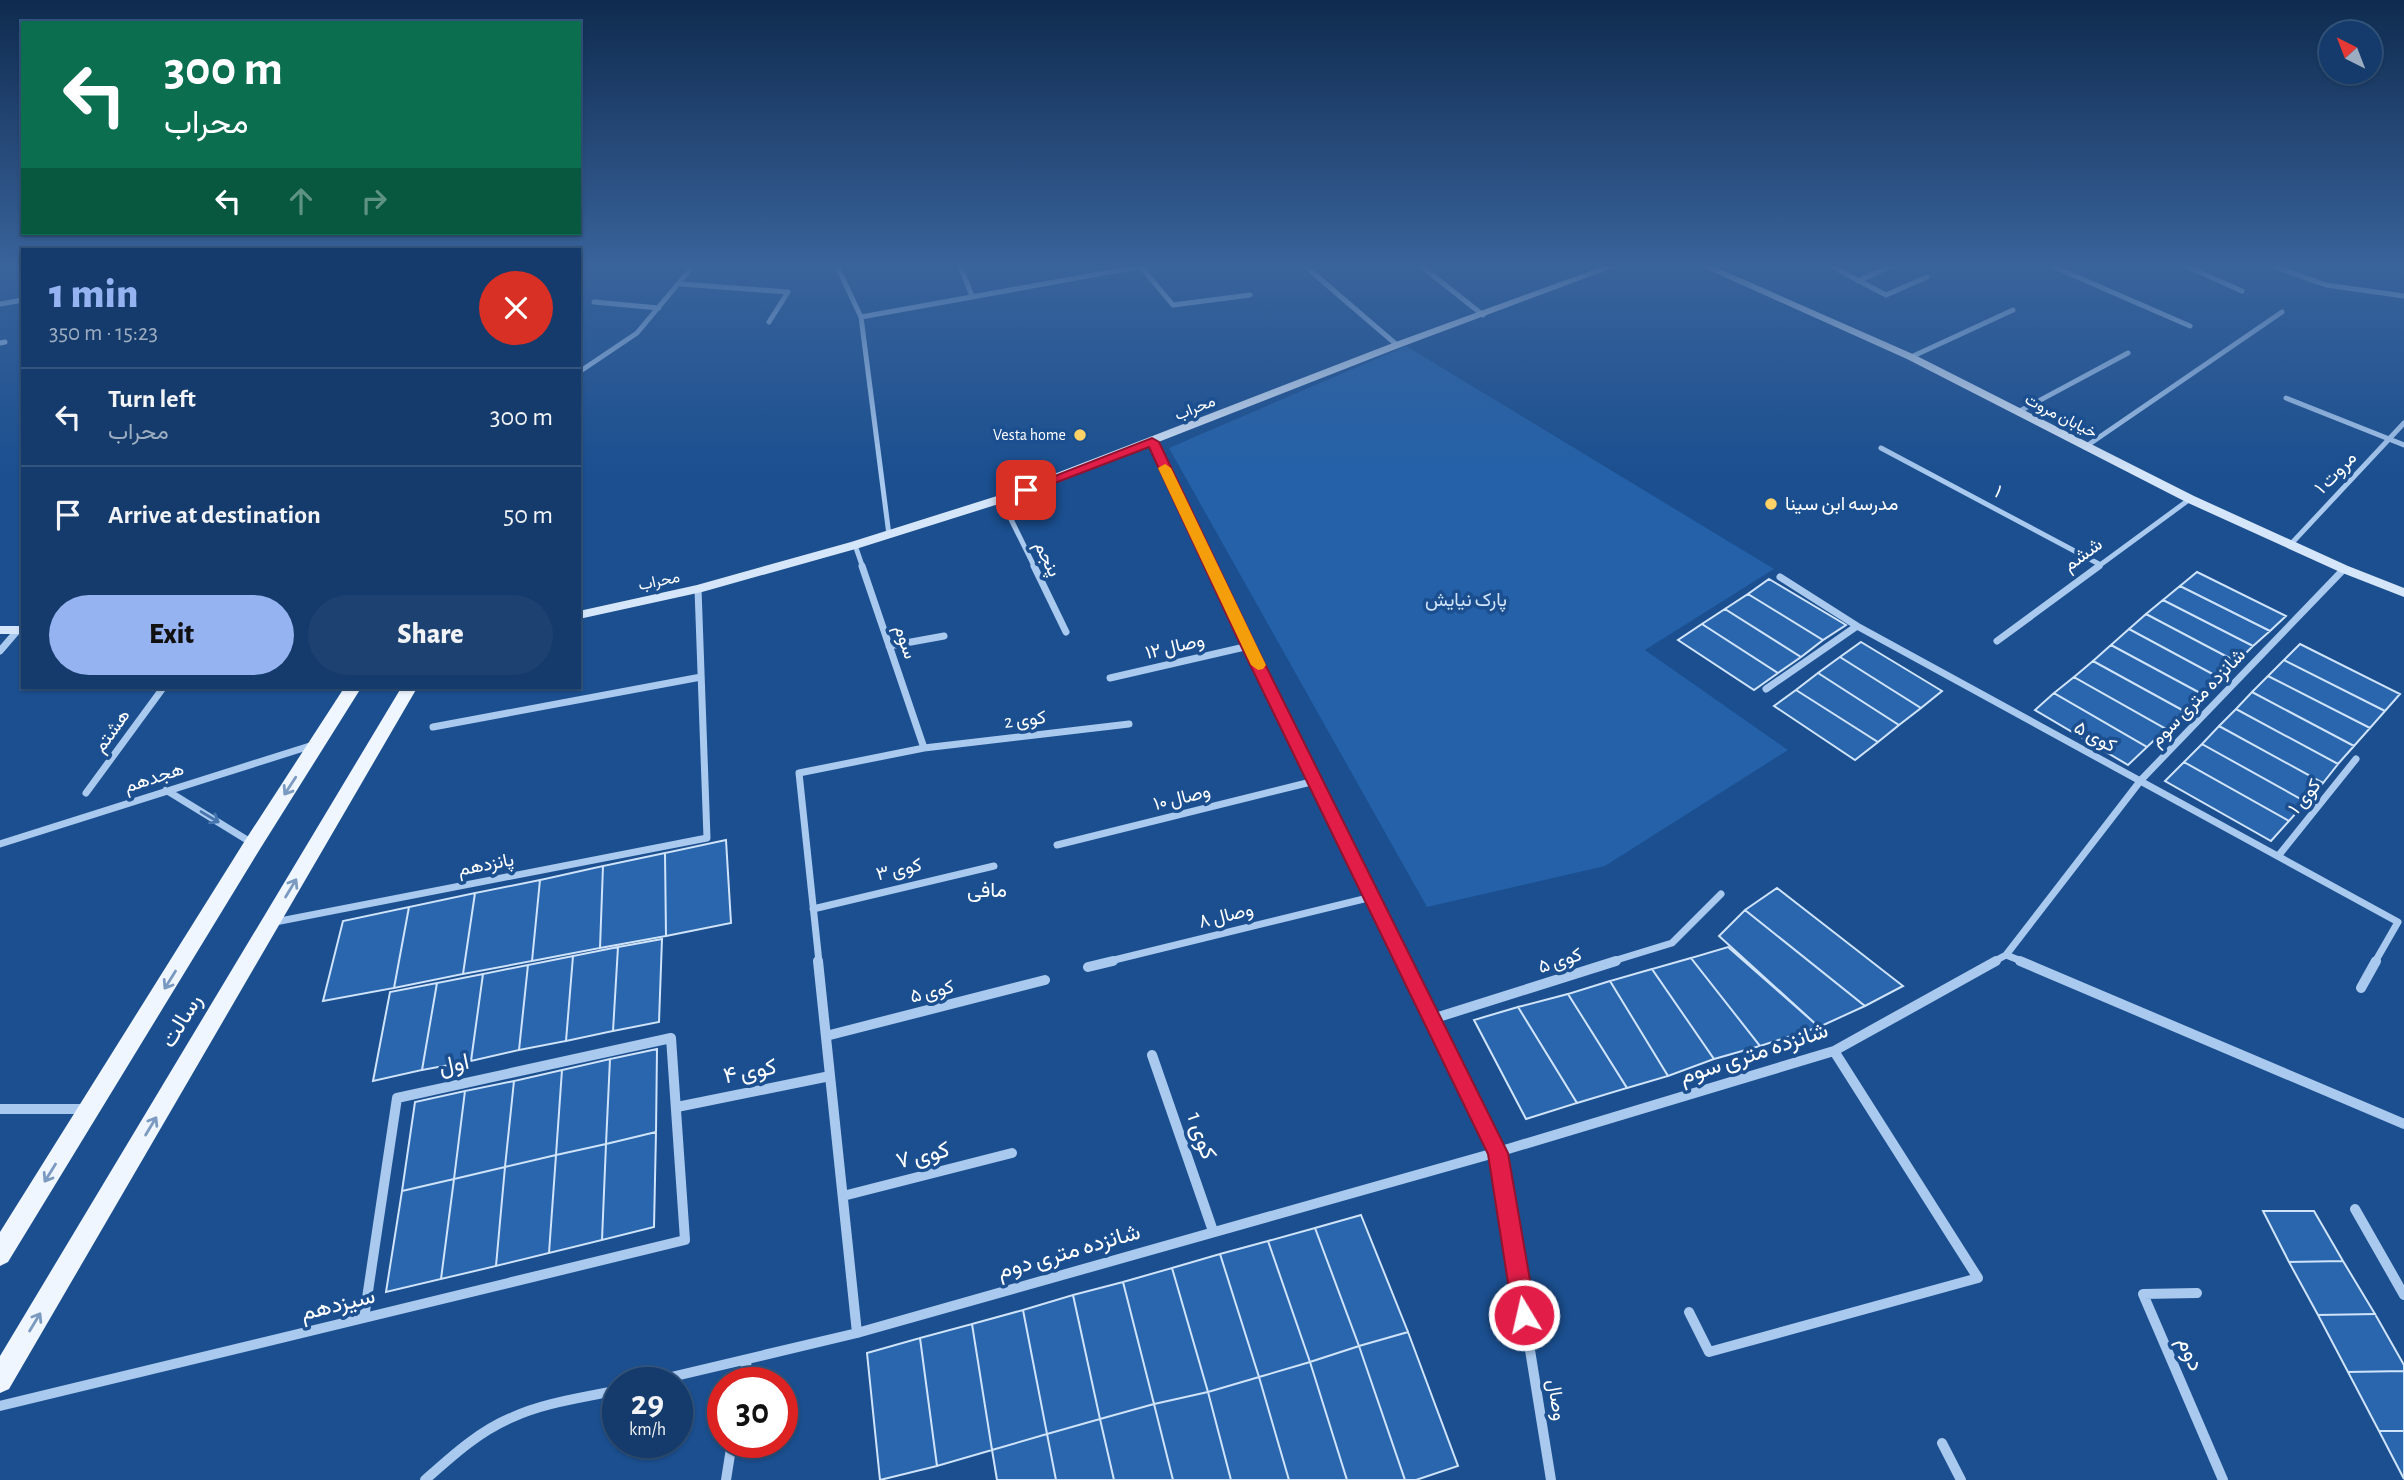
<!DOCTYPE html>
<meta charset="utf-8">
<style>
body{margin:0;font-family:"Alegreya Sans",Vazirmatn,sans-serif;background:#1d4271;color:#f1f3f6;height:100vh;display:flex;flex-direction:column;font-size:26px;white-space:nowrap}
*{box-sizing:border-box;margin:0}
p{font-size:23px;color:#9dadc1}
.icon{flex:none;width:38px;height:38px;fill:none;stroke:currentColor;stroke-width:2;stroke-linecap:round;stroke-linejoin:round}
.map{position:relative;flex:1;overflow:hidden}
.side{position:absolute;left:21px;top:248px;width:560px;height:441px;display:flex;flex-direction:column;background:#143b6b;border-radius:0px;box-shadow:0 2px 5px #0004,0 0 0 2px #33557e}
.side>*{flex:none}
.guide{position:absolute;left:21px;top:21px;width:560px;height:214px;border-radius:0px;box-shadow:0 2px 5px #0004,0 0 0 2px #33557e;background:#0b6e4f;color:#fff;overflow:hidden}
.needle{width:46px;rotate:318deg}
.buttons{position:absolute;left:2319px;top:21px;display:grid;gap:14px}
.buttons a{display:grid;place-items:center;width:63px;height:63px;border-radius:50%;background:#143b6b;box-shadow:0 2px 5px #0004,0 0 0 2px #33557e;font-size:35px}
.speed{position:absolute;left:602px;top:1367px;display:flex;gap:14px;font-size:35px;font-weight:700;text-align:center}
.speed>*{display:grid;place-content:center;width:91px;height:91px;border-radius:50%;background:#143b6b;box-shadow:0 2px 5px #0004,0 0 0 2px #33557e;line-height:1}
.speed small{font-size:18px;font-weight:400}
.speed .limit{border:10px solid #d22;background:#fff;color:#111}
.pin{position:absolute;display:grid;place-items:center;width:60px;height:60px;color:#fff;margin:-30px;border-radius:14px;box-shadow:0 4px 10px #0006}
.me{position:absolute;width:77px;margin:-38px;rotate:351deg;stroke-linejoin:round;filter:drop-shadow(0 0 5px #0008)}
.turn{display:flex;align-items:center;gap:24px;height:147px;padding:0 28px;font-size:32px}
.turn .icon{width:91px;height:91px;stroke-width:2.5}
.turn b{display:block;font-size:49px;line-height:60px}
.lanes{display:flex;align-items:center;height:66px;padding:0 28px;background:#0003;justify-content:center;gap:35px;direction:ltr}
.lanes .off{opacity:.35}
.round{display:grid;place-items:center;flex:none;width:74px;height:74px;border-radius:37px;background:#1d4271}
.summary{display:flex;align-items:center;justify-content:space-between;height:119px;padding:0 28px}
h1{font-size:42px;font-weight:800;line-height:52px;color:#95b2f1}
.action{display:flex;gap:14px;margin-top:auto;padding:14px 28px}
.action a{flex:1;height:80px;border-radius:42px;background:#95b2f1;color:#111;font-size:28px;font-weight:800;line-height:80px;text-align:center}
.action a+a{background:#1d4271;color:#f1f3f6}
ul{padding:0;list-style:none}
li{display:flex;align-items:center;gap:21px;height:98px;padding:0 28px;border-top:2px solid #33557e}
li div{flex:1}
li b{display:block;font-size:26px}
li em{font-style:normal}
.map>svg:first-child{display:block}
.green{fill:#2461a8}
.building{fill:#2a66ad;stroke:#cfe3fa;stroke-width:2}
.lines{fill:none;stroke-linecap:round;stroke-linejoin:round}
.street-far2{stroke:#a9c9ee;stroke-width:5}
.street-far1{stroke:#a9c9ee;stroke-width:7}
.street{stroke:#a9c9ee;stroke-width:10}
.secondary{fill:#d6e6fa;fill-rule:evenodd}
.primary{fill:#f0f6ff;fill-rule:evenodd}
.oneway{stroke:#7b9ac1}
.oneway2{stroke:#4674ac}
.route{fill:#e11d48;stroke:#92132f;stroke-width:2}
.slow{fill:#f59e0b}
.poi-dot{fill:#ffd166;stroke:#1b4f8f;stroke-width:2.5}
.labels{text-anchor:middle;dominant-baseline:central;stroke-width:7;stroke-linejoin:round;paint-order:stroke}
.far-street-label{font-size:16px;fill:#fff;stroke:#1b4f8f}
.far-poi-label{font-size:16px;fill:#fff;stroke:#1b4f8f;text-anchor:end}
.street-label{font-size:19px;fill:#fff;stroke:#1b4f8f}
.poi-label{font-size:19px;fill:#fff;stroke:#1b4f8f;text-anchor:start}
.park-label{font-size:19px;fill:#cfe3fa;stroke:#1b4f8f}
.neighbourhood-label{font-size:21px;fill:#fff;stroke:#1b4f8f}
.near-street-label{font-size:23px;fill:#fff;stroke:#1b4f8f}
</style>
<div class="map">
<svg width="2404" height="1480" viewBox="0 0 2404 1480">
<rect width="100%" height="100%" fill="#1b4f8f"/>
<path class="green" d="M1406 346 1774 569 1645 650 1788 750 1605 866 1427 907 1169 448Z"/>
<path class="building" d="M2197 572 2286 616 2270 631 2180 586Z
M1769 579 1846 625 1823 640 1748 594Z
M2180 586 2270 631 2253 646 2163 600Z
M1748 594 1823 640 1801 657 1725 609Z
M2163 600 2253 646 2237 662 2146 614Z
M1725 609 1801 657 1778 673 1702 624Z
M2146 614 2237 662 2220 678 2129 629Z
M1702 624 1778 673 1754 690 1678 640Z
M2129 629 2220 678 2202 694 2111 645Z
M1861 642 1942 691 1921 708 1840 657Z
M2300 644 2400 694 2385 711 2284 660Z
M2111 645 2202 694 2184 711 2093 661Z
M1840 657 1921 708 1899 725 1818 673Z
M2284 660 2385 711 2370 728 2268 676Z
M2093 661 2184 711 2166 729 2074 677Z
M1818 673 1899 725 1878 742 1796 690Z
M2268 676 2370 728 2354 746 2252 692Z
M2074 677 2166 729 2147 747 2054 693Z
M1796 690 1878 742 1855 760 1774 706Z
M2252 692 2354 746 2338 764 2236 709Z
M2054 693 2147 747 2128 765 2035 710Z
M2236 709 2338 764 2323 783 2219 726Z
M2219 726 2323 783 2306 802 2202 744Z
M2202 744 2306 802 2289 821 2184 762Z
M2184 762 2289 821 2271 841 2165 781Z
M726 840 731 923 666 936 665 853Z
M665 853 666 936 600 948 603 866Z
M603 866 600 948 532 961 540 880Z
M540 880 532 961 463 974 475 893Z
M1777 888 1903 986 1865 1006 1745 910Z
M475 893 463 974 394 988 409 907Z
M409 907 394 988 323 1001 343 921Z
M1745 910 1865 1006 1819 1027 1719 936Z
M662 939 659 1022 613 1031 618 947Z
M618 947 613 1031 566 1041 573 956Z
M1728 947 1819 1027 1760 1046 1691 958Z
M573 956 566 1041 519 1050 528 965Z
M1691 958 1760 1046 1714 1059 1652 969Z
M528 965 519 1050 471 1061 483 974Z
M1652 969 1714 1059 1668 1076 1610 981Z
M483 974 471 1061 422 1070 437 983Z
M1610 981 1668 1076 1627 1088 1568 994Z
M437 983 422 1070 373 1081 390 992Z
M1568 994 1627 1088 1577 1103 1518 1007Z
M1518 1007 1577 1103 1526 1119 1474 1020Z
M657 1049 656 1132 606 1144 610 1059Z
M610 1059 606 1144 556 1155 562 1070Z
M562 1070 556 1155 505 1167 514 1081Z
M514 1081 505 1167 454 1179 465 1091Z
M465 1091 454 1179 402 1191 415 1102Z
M656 1132 654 1227 602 1240 606 1144Z
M606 1144 602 1240 549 1253 556 1155Z
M556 1155 549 1253 496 1266 505 1167Z
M505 1167 496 1266 441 1279 454 1179Z
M454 1179 441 1279 386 1292 402 1191Z
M2263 1211H2314L2343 1261 2289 1262Z
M1361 1215 1408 1332 1359 1346 1315 1228Z
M1315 1228 1359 1346 1310 1362 1268 1241Z
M1268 1241 1310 1362 1259 1377 1220 1254Z
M1220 1254 1259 1377 1208 1392 1172 1268Z
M2343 1261 2375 1314 2318 1315 2289 1262Z
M1172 1268 1208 1392 1154 1404 1123 1282Z
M1123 1282 1154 1404 1100 1419 1073 1295Z
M1073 1295 1100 1419 1047 1434 1023 1310Z
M1023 1310 1047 1434 992 1450 972 1324Z
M2375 1314 2404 1365V1371L2348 1372 2318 1315Z
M972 1324 992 1450 937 1466 920 1338Z
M1408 1332 1458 1466 1416 1480H1405L1359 1346Z
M920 1338 937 1466 880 1480 867 1353Z
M1359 1346 1405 1480H1347L1310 1362Z
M1310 1362 1347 1480H1289L1259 1377Z
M2404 1371V1431H2379L2348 1372Z
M1259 1377 1289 1480H1231L1208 1392Z
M1208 1392 1231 1480H1173L1154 1404Z
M1154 1404 1173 1480H1114L1100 1419Z
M1100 1419 1114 1480H1056L1047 1434Z
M2379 1431H2404V1479Z
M1047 1434 1056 1480H997L992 1450Z"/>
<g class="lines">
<path class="street-far2" d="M837 266 861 317
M960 266 972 296
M1305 266 1397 345
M1421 266 1483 315
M1831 266 1886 295 1927 277
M2052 266 2190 326
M2186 266 2242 291
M2273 266 2326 285 2404 296
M1141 267 1173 305 1250 295
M1858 281 1891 266
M681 284 788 292 769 322
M594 302 659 308
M0 304 23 300
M0 343 5 342
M1911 357 2013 310
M579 372 637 333 693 266
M2286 398 2404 445
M2018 412 2128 353
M1152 442 1212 568
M2085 447 2282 312
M1881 448 2099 564
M1001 499 1035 568
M889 535 861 317 1143 266
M855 545 863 568
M2290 545 2404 423
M2096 568 2190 499"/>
<path class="street-far1" d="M862 566 924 748
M1034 566 1066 632
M1211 566 1405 962
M1780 577 1857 626 2398 922 2375 962
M1997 641 2099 566
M889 646 944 636
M0 651 18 630
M1110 678 1249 646
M1766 689 1857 626
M433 727 701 677
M166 790 252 843
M86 793 163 688
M0 844 313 745
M1057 845 1315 781
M2279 855 2356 759
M813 909 994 866
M275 922 707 838 698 589
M2006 955 2024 962
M819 962 799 773 924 748 1129 724
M1106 962 1372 897
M1610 962 1672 943 1721 894
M1993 962 2006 955 2141 780 2344 569"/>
<path class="street" d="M818 961 857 1333
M1404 961 1498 1152 1551 1480
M2020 961 2404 1124
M1088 967 1113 961
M2361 988 2376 961
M1432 1019 1616 961
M826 1036 1045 980
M671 1038 685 1240 364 1318 397 1098Z
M1152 1055 1213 1231
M677 1107 830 1076
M0 1109H86
M843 1196 1012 1153
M2355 1209 2404 1295
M2197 1293 2143 1294 2223 1480
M1689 1312 1709 1352 1978 1278 1834 1051
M650 1382 857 1333 1498 1152 1834 1051 1996 961
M743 1382 747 1360
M0 1406 364 1318
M1942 1443 1961 1480
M425 1480C452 1456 479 1431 513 1417 546 1402 583 1398 618 1390
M726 1480 732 1442"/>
<path class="secondary" d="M1604 266H1618L1401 347 1005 502 859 548 702 592 579 619V611L697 585 851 542 997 496 1393 343Z
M1700 266H1713L1915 355 2194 496 2348 566 2404 588V597L2340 572 2186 502 1907 359Z
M0 626H23V634H0Z"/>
<path class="primary" d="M344 688H361L260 849 8 1262 0 1266V1232L246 839Z
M401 688H417L9 1389 0 1393V1356Z"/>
</g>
<defs><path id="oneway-shaft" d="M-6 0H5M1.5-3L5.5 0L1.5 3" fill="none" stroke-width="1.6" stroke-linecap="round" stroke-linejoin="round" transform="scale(1.75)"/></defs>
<g class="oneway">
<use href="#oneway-shaft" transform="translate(290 786) rotate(123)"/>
<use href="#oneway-shaft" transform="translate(291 888) rotate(-59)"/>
<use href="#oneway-shaft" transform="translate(170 980) rotate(122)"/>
<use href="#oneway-shaft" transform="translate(151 1126) rotate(-59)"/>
<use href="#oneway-shaft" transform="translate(50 1173) rotate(122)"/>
<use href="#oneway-shaft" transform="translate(35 1322) rotate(-59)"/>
</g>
<use class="oneway2" href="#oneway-shaft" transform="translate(210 817) rotate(31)"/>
<linearGradient id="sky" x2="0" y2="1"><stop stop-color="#0f2b4f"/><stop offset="0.56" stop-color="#39639b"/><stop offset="1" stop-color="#39639b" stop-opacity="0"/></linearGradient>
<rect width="2404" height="474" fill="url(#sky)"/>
<path class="route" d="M1152 438 1159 442 1256 646 1508 1153 1536 1315 1532 1323 1524 1326 1517 1323 1513 1315 1488 1154 1241 646 1149 447 1031 492 1026 494 1019 490Z"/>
<path class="slow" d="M1165 464 1171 468 1266 665 1263 669 1258 670 1251 665 1158 468Z"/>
<g class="poi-dot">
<circle cx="1080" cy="435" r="7"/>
<circle cx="1771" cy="504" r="7"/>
</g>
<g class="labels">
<g class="far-street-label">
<text transform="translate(1195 408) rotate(-22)">محراب</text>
<text transform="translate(2061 416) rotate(27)">خیابان مروت</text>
<text transform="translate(659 581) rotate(-12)">محراب</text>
</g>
<g class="far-poi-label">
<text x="1066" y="435">Vesta home</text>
</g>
<g class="street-label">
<text transform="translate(2336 473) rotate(-46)">مروت ۱</text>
<text transform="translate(1998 492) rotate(28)">۱</text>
<text transform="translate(2083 555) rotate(-36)">ششم</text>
<text transform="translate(1047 559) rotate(64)">پنجم</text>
<text transform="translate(905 642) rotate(71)">سوم</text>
<text transform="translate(1175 647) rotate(-13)">وصال ۱۲</text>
<text transform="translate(2198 698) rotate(-46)">شانزده متری سوم</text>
<text transform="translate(1025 720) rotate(-7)">کوی 2</text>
<text transform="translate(112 731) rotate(-54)">هشتم</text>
<text transform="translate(2095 737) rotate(29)">کوی ۵</text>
<text transform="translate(154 778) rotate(-18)">هجدهم</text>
<text transform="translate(2305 797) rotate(-51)">کوی ۱</text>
<text transform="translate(1182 798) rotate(-14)">وصال ۱۰</text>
<text transform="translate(486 865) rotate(-11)">پانزدهم</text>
<text transform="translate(899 870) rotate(-13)">کوی ۳</text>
<text transform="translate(1226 916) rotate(-14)">وصال ۸</text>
<text transform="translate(1560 961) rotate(-18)">کوی ۵</text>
<text transform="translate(932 992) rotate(-14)">کوی ۵</text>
<text transform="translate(1556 1400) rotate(81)">وصال</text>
</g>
<g class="poi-label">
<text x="1785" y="504">مدرسه ابن سینا</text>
</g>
<g class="park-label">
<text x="1466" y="600">پارک نیایش</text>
</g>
<g class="neighbourhood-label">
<text x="987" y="890">مافی</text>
</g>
<g class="near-street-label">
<text transform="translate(182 1021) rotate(-59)">رسالت</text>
<text transform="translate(1754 1054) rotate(-18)">شانزده متری سوم</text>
<text transform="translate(454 1065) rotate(-12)">اول</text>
<text transform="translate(750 1072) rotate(-11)">کوی ۴</text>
<text transform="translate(1201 1136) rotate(71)">کوی 1</text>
<text transform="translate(923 1156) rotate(-14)">کوی ۷</text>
<text transform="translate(1069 1252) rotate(-16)">شانزده متری دوم</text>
<text transform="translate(338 1305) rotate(-14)">سیزدهم</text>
<text transform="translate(2190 1354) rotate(67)">دوم</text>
</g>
</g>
</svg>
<div class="buttons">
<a><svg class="needle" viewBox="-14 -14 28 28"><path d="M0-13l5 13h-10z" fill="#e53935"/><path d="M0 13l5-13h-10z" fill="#9dadc1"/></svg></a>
</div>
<div class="speed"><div>29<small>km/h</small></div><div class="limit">30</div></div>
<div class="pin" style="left:1026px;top:490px;background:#d93025"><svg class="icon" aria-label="arrive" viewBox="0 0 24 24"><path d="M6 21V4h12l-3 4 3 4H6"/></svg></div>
<svg class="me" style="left:1524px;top:1315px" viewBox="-20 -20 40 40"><circle r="17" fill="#e11d48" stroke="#fff" stroke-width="3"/><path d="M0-11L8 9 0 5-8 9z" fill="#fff"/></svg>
<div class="guide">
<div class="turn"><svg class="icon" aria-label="left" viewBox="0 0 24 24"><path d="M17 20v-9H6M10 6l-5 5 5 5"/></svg><div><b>300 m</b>محراب</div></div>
<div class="lanes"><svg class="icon" aria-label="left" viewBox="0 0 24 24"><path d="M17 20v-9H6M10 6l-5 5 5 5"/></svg><svg class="icon off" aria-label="ahead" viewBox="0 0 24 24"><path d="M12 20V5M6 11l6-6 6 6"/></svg><svg class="icon off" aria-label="right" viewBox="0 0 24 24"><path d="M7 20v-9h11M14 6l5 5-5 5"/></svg></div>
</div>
<section class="side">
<div class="summary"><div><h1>1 min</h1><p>350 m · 15:23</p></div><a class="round" style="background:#d93025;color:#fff"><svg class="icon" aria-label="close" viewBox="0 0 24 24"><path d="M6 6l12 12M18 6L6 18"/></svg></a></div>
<ul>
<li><svg class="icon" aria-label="left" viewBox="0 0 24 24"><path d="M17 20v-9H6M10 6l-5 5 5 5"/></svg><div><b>Turn left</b><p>محراب</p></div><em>300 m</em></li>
<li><svg class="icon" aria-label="arrive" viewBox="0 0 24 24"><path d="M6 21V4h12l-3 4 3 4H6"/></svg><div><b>Arrive at destination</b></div><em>50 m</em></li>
</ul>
<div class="action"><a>Exit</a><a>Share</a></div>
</section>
</div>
